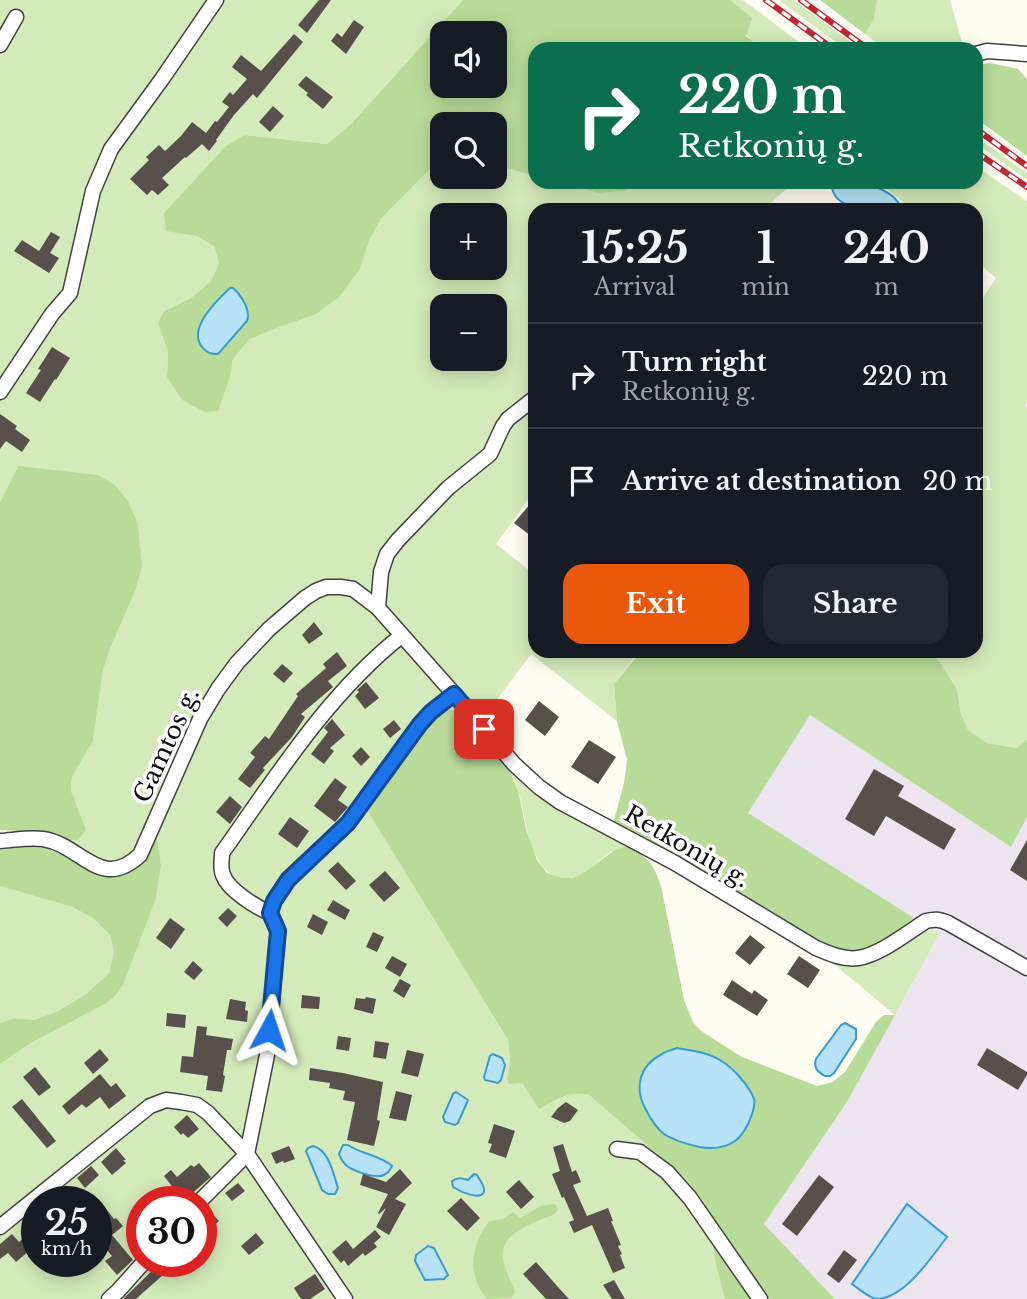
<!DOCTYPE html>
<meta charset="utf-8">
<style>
body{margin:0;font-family:"Libre Baskerville",serif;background:#242831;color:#f1f3f6;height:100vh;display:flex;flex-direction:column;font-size:26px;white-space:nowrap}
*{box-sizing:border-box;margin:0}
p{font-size:23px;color:#9ea1a6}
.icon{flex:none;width:38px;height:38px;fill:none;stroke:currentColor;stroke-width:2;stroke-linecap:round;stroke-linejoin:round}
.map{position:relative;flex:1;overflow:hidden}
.panel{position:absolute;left:528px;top:203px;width:455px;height:455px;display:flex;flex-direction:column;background:#171b24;border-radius:21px;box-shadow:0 4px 18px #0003}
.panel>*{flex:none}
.top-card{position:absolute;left:528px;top:42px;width:455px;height:147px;border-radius:21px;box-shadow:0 4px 18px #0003;background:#0b6e4f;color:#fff;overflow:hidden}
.buttons{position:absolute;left:430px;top:21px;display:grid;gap:14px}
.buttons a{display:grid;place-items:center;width:77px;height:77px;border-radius:14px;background:#171b24;box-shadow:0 4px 18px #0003;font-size:35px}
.speed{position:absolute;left:21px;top:1186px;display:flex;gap:14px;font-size:35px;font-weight:700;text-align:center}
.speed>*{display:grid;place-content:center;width:91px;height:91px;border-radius:50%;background:#171b24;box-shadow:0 4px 18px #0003;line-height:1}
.speed small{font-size:18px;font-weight:400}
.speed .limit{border:10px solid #d22;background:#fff;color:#111}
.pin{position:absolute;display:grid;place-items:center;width:60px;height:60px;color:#fff;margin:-30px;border-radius:14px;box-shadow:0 4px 10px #0006}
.me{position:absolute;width:77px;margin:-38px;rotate:5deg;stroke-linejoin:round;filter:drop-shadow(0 0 5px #0008)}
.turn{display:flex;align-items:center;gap:24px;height:147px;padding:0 35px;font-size:32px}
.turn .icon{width:91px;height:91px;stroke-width:2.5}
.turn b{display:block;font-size:49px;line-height:60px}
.eta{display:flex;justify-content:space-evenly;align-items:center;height:119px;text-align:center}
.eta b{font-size:42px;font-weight:700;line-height:49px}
.button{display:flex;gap:14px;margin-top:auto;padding:14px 35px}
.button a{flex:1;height:80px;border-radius:21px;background:#ea580c;color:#fff;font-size:28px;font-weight:700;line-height:80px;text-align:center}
.button a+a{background:#242831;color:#f1f3f6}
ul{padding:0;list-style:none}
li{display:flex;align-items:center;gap:21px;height:105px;padding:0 35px;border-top:2px solid #363941}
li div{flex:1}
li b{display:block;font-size:26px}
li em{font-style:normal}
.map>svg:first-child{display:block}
.industrial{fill:#ece4ee}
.green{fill:#d5eaba;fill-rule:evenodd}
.forest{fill:#b9db99;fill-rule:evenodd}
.water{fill:#b6e1f7;stroke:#3c9acf;stroke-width:2}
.building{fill:#58504b}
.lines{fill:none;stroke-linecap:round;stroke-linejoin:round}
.minor-casing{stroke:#424242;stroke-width:17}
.minor{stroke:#fff;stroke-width:14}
.rail-casing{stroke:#c12532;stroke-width:6}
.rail{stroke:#fff;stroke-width:3.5;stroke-dasharray:10;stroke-linecap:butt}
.route-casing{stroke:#114b97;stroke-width:18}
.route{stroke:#1a73e8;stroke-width:12}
.labels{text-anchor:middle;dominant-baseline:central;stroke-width:7;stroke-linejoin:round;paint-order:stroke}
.street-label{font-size:24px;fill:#0f0f0f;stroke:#fff}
</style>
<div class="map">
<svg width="1027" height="1299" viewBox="0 0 1027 1299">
<rect width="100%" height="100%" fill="#fffcf1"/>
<path class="industrial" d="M810 714 1010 846 1027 817V1299H835L764 1224 847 1102 939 934 748 813Z"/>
<path class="green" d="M0 0H463L351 124 327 144 244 135 166 230 196 236 214 246 219 263 211 281 191 298 164 311 158 323 168 353 167 377H230L233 359 249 340 271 330 360 269 370 239 381 219 428 171 443 162V177H495V165L535 176 536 182H558L598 193 625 191 646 182H794L763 210H536L535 490 496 544 535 575 536 651H633L637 654 614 684 617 721 531 654 483 718 382 605C355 579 339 570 304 591L232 661 154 806 133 853 116 864 92 860 68 840H78L76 809 71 791 72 777 93 741 103 671 110 649 136 589 142 567 18 466 0 502ZM443 215H495V268H443ZM443 306H495V359H443Z
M730 0H743L808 49H788L785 47C750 58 741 25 730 0Z
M779 0H793L860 49H845Z
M877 0H950L964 49H885L865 34 874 19Z
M976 137 1027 173V180L977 144Z
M977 167 1027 201V403L1025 405 1027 407V739L1017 748 987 743 968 730 961 714 957 689 939 661 928 651H976L977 307 996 278 977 262 976 210H913L878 182H976Z
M337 593 351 596 368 607 458 709 445 710 365 807 508 1040 510 1061 507 1078 522 1083 539 1108C556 1100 570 1090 589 1095L686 1179 706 1205 716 1265 725 1299H0V1064L31 1043 107 1003 115 996 123 985 138 945 161 865 156 831 219 700 255 652 306 603 322 595ZM37 1202H96V1262H37ZM142 1202H201V1262H142Z
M508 768 524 782 564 812 628 846C624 847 620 848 617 849 601 855 589 875 571 878 531 884 526 820 519 793 517 785 512 776 508 768Z
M0 886 72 907 93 918 110 935 114 952 109 973 86 994 58 1011 34 1020 14 1018 0 1023Z
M932 929 939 934 895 1015 829 960 916 936Z"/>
<path class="forest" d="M463 0H730L752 18 746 36 762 49H536L535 176 495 165V124H443V162L428 171 381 219 370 239 360 269 339 297 316 314 271 330 249 340 233 359 230 377 218 411 205 412 182 400 167 377 168 353 158 323 164 311 191 298 211 281 219 263 214 246 196 236 166 231 164 213 226 146 245 135 327 144 351 124ZM443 33H495V86H443ZM230 288H233C240 294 247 306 249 316L212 305Z
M820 0H877L874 19 865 34Z
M990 63 1018 69 1027 79V156L977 119V65Z
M558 182H646L625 191 598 193Z
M18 466 98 475 114 484 128 501 138 524 142 567 136 589 110 649 103 671 93 741 72 777 71 791 86 830 78 840H68L51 833 0 830V502Z
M641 651H928L939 661 957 689 961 714 968 730 987 743 1017 748 1027 739V817L1011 847 810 715 748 813 914 918C897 930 871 954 849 953 842 953 834 949 828 946L657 847 613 824 624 783 627 760 617 721 614 684Z
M458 709 485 739 508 768 518 790 526 829 537 860 547 873 562 878H573L585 872 616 849 628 846C649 858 653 863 661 886L684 1000 693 1022 701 1031 742 1057 817 1086 833 1082 845 1072 876 1022 884 1015H895L847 1102 764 1224 835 1299H725L716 1265 706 1205 686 1179 589 1095C570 1090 555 1100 539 1109L522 1083 509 1084 507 1078 510 1061 508 1040 365 807 433 717 445 710ZM661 1054 745 1130 736 1141 725 1146 665 1134 652 1121 642 1103 641 1077 648 1066Z
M156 831 161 865 156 898 123 985 115 996 107 1003 31 1043 0 1064V1023L14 1018 34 1020 58 1011 86 994 109 973 114 952 110 935 93 918 72 907 0 886V850C14 848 30 845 44 848 62 852 77 865 93 873 102 878 111 877 120 875 145 867 148 853 156 831Z
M553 1204 556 1205 558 1210 555 1214C537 1222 498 1232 503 1259 505 1270 511 1281 515 1291L512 1298 487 1299C466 1273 471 1246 489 1221L503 1219 513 1212 520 1218 541 1206Z"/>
<path class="water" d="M835 182C842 182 850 181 858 182 871 184 897 193 900 207L898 210C879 210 835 213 832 187Z
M230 288H233C241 295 251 310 247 321L218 354C211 354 207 353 203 348 186 330 216 301 230 288Z
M845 1023 856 1029V1039L834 1073 830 1076H825C818 1072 813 1068 816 1059L841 1025Z
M677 1048C693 1051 709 1052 723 1062 733 1068 750 1087 754 1099 756 1107 751 1117 748 1124 745 1130 741 1137 735 1141 724 1149 711 1149 699 1147 687 1144 674 1141 664 1134 655 1127 650 1118 645 1108 634 1087 640 1065 662 1054 666 1051 672 1050 677 1048Z
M493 1054 502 1058 505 1065 501 1080 498 1083 485 1080 484 1077 490 1056Z
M456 1092 468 1100 458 1123 455 1125 445 1122 443 1117 453 1094Z
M343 1145H348C361 1154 382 1156 392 1166 389 1171 389 1173 384 1175 376 1179 351 1171 345 1164 341 1160 341 1159 339 1154Z
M313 1146C329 1150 333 1173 338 1188L335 1194H328L322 1190 306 1151 308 1148Z
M474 1174 477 1175C479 1179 485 1186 484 1191 482 1202 459 1191 453 1187L452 1181C458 1177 462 1178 468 1180Z
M907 1204 947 1237C932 1256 905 1299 876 1299 868 1297 859 1289 852 1284Z
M428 1246 434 1248 448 1275 444 1279 425 1280 415 1261 416 1255Z"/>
<path class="building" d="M319 0H331L307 33 298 25Z
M354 20 364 27 346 54 331 41 337 33 342 37Z
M294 34 303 42 257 98 253 94 234 115 216 140 217 141 209 151 202 144 186 158 185 157 162 178 169 185 158 195 152 190 147 195 130 179 149 160 146 157 159 145 165 151 181 136 192 122 206 133 215 121 217 122 229 107 222 102 230 92 233 95 247 79 232 67 241 55 261 71Z
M306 76 333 97 323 109 306 95 308 93 298 85Z
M273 106 284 116 270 132 259 122Z
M51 232 60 237 50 253 59 258 49 273 14 251 22 240 39 251Z
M52 347 70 358 56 380 55 379 40 402 26 393 41 370 38 369Z
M0 414 17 426 15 429 30 440 22 452 6 441 0 449Z
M536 497V530L531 536 514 523Z
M314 622 323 634 309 644 302 635Z
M337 652 347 666 328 681 333 687 301 714 305 717 292 737 263 768 265 770 250 788 238 779 255 757 250 753 265 736 269 739 298 696 296 694 326 668 323 664Z
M282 664 293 673 284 683 273 674Z
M366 682 379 698 365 709 355 696 359 692 357 690Z
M539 701 559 717 545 736 525 720Z
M332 719 345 735 330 748 334 751 324 764 311 754 328 732 324 728Z
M394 720 401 729 390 738 383 729Z
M589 740 616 757 598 784 571 767Z
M361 747 370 757 361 766 352 756Z
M874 769 904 786 898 796 956 829 944 850 886 816 874 836 845 819Z
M335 778 347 787 338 800 348 807 335 822 314 806Z
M230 796 242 807 230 824 216 812Z
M290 817 309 831 297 848 278 834Z
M1027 840V881L1010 870Z
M338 862 356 881 346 890 328 871Z
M385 871 400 888 384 902 369 885Z
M333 900 350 910 345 920 327 910Z
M228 908 237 916 227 927 218 918Z
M313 914 328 922 322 935 307 927Z
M170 918 185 929 171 949 156 938Z
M373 932 384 937 377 952 366 947Z
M750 935 765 947 750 965 735 953Z
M392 956 407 964 400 977 385 968Z
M799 956 820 970 808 988 787 974Z
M193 961 203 970 194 980 184 972Z
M400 979 411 985 404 998 393 991Z
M732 980 752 994 754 990 768 1000 757 1016 723 995Z
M302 995 320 997 319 1009 301 1008Z
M366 997 376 999 373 1014 354 1009 356 998 365 999Z
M230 999 246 1002 245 1010 248 1011 247 1022 226 1019Z
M167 1013 186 1015 185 1028 166 1026Z
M197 1026 207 1027 206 1035 233 1039 231 1050H227L223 1075 225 1076 222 1092 206 1090 208 1076 180 1072 182 1056 193 1057Z
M338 1036 351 1038 349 1051 336 1049Z
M375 1041 389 1043 386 1059 373 1057Z
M987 1048 1027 1072V1075L1018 1090 977 1065Z
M100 1049 109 1060 93 1074 84 1063Z
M407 1050 424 1054 418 1077 401 1073Z
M35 1067 51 1087 39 1096 23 1077Z
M310 1068 343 1073 383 1082 377 1120 380 1121 374 1146 347 1140 355 1102 343 1100 345 1091 329 1088 330 1083 309 1080Z
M100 1074 111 1087 116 1083 126 1096 109 1109 100 1097 86 1108 82 1104 69 1115 62 1106Z
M396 1091 412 1095 406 1121 389 1118Z
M22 1099 56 1141 47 1148 12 1107Z
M566 1102 578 1110 570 1121 564 1123 551 1117 558 1108Z
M187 1115 199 1129 188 1138 183 1133 181 1135 174 1127Z
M494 1124 515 1131 506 1158 489 1152 492 1144 488 1143Z
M563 1144 572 1172 576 1170 581 1182 573 1185 587 1216 608 1208 613 1221H611L621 1245 618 1246 622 1254 620 1255 625 1268 613 1273 592 1225 574 1233 569 1222 574 1220 564 1197 562 1198 552 1174 560 1171 553 1147Z
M289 1146 295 1159 284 1163 283 1161 276 1164 271 1153Z
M116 1148 126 1160H123L126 1163 112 1175 101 1162Z
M199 1163 211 1177 189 1196 190 1202 175 1197 178 1194 164 1176 171 1170 177 1177 191 1165 194 1167Z
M91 1166 99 1175 85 1188 77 1178Z
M400 1169 412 1183 395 1199 406 1204 389 1235 376 1227 386 1208 379 1214 378 1213 388 1194 360 1185 363 1174 386 1182Z
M819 1175 834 1187 797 1236 782 1224Z
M519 1180 534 1197 521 1209 506 1192Z
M238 1183 245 1191 232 1201 225 1193Z
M461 1198 480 1218 467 1231 447 1211Z
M103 1205 114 1219 116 1218 123 1226 112 1235 133 1260 117 1275 105 1261 112 1256 96 1237V1210Z
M204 1210 210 1216 212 1214 219 1221 201 1237V1211Z
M37 1227V1244L16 1262 8 1253 0 1259V1244L12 1234 19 1242Z
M375 1230 381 1237 374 1243 377 1247 365 1256 363 1253 348 1266 344 1260 341 1263 332 1252 346 1240 353 1249Z
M256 1233 264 1243 249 1255 241 1246Z
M844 1250 857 1260 839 1283 827 1274Z
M536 1262 558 1287 569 1299H546L523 1274Z
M157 1266 164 1274 136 1299H123Z
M315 1274 325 1289 310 1299H301L294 1288Z
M614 1280 625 1299H612L603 1285Z"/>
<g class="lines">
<defs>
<path id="minor" d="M0 45 16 17
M976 54 987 51 1027 54
M0 392 52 314 70 293 93 191 111 149 162 79 216 0
M378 608 381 572 387 554 398 540 448 488 490 454 503 426 508 419 536 397
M0 841C14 840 30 837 43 839 82 845 100 892 140 855L200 719 218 689 237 663 269 629 305 598 316 591 326 587H341L353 589 378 608 454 694 514 764 539 787 560 802 675 863 816 948C830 954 844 960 858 958 880 955 907 933 926 921 935 919 939 919 948 923L1027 968
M270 913C256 907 228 890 223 875 220 868 222 861 222 853 276 777 327 695 401 636
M617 1149 640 1152 667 1172 690 1198 760 1299
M199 1202 247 1154 267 1055 278 931 270 913 274 901 288 879 348 823 420 724 431 712 454 694
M0 1227 150 1106 166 1100 181 1102 197 1105 208 1113 247 1154 345 1299
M109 1299 118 1291 144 1262"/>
</defs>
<use href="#minor" class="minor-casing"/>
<use href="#minor" class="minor"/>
<defs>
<path id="rail" d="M766 0 833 49
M801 0 868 49
M976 129 1027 166
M976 152 1027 187"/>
</defs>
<use href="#rail" class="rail-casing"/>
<use href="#rail" class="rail"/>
</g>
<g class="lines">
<defs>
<path id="route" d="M269 1030 278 931 270 913 274 901 288 880 348 823 420 724 431 712 454 694 484 729"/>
</defs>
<use href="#route" class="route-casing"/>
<use href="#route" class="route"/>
</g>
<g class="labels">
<g class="street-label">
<text transform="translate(166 745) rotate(-65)">Gamtos g.</text>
<text transform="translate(687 846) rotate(30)">Retkonių g.</text>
</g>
</g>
</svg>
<div class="buttons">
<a><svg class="icon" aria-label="sound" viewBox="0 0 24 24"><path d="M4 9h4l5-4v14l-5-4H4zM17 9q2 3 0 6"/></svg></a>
<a><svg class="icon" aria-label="search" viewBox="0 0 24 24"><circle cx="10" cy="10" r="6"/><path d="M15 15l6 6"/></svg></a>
<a>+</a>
<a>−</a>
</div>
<div class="speed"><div>25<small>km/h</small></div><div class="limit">30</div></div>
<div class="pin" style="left:484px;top:729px;background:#d93025"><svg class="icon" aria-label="arrive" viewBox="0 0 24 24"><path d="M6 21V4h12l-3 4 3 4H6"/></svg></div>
<svg class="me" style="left:269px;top:1030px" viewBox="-20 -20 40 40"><path d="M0-17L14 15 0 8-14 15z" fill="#1a73e8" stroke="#fff" stroke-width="4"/></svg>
<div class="top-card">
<div class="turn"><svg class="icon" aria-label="right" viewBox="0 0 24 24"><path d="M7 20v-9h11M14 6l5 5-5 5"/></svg><div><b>220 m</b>Retkonių g.</div></div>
</div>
<section class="panel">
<div class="eta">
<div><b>15:25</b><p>Arrival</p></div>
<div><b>1</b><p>min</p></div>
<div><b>240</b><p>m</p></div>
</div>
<ul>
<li><svg class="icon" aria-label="right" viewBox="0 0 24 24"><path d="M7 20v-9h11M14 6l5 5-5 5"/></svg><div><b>Turn right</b><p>Retkonių g.</p></div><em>220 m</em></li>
<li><svg class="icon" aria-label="arrive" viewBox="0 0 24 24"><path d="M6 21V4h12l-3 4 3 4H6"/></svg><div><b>Arrive at destination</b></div><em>20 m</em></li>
</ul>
<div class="button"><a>Exit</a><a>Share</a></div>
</section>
</div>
